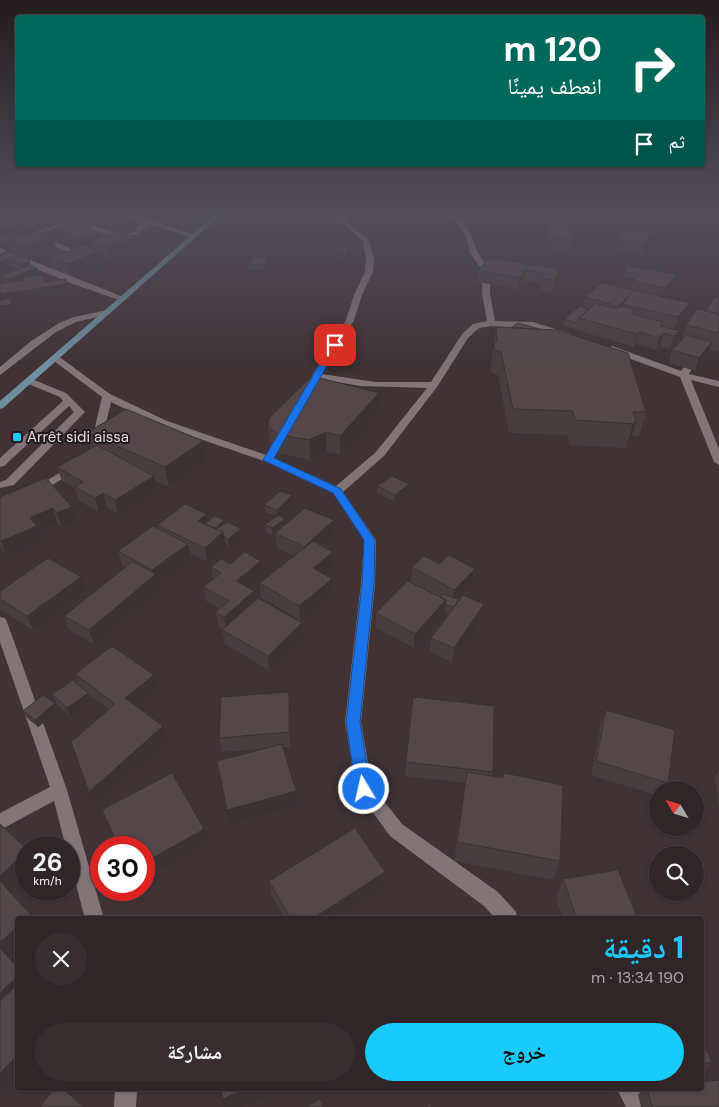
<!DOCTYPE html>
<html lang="ar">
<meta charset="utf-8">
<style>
body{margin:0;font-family:"DM Sans","Noto Naskh Arabic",sans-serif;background:#382e30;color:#f1f3f6;direction:rtl;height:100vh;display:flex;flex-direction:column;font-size:19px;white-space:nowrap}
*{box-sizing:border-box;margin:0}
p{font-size:16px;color:#a8a5a8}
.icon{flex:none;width:28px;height:28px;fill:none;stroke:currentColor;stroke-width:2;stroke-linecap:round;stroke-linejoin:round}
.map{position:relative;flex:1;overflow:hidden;direction:ltr}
.sheet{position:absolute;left:15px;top:916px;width:689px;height:175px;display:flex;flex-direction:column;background:#302628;border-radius:5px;box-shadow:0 1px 4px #0004,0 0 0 1px #4b4345;direction:rtl}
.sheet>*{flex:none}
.top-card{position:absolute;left:15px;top:15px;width:690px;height:152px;border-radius:5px;box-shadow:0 1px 4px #0004,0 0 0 1px #4b4345;direction:rtl;background:#00695c;color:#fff;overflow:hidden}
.needle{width:32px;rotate:308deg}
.fabs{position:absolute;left:649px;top:781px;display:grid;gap:10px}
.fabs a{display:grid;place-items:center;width:55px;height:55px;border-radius:50%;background:#302628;box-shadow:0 1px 4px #0004,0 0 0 1px #4b4345;font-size:25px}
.speed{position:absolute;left:15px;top:836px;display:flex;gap:10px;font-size:25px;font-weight:700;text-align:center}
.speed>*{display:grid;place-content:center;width:65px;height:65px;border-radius:50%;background:#302628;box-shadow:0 1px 4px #0004,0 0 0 1px #4b4345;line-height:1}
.speed small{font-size:12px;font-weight:400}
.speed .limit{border:8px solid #d22;background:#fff;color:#111}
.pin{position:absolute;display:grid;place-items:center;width:42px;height:42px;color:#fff;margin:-21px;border-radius:10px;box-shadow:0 2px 8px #0006}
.me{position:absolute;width:55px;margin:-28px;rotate:351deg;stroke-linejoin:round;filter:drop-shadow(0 0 4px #0008)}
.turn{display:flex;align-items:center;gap:18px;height:105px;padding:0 20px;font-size:22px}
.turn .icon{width:65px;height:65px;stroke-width:2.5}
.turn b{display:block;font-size:35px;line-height:42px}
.then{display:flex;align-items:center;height:48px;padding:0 20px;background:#0003;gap:10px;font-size:19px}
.round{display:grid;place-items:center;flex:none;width:52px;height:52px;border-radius:26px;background:#382e30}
.headline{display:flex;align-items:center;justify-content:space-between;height:85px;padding:0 20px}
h1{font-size:30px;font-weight:800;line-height:38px;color:#19cafc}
.button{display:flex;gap:10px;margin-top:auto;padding:10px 20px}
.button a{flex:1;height:58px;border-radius:30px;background:#19cafc;color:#111;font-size:20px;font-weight:800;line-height:58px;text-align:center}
.button a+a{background:#382e30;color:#f1f3f6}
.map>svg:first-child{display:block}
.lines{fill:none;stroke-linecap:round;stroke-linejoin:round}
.service{fill:#837477;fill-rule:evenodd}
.minor{fill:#837477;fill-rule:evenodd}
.secondary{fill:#6f8e9e;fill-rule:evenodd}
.wall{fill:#493d3f}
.shaded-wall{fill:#3c3233}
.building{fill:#554749;stroke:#3c3233}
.route{fill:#1a73e8;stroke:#114b97}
.poi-dot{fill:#19cafc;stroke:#221c1d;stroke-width:2}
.labels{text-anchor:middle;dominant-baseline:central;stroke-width:4;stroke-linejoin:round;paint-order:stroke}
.poi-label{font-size:15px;fill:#e3dadb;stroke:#221c1d;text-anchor:start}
</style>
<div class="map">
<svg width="719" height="1107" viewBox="0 0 719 1107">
<rect width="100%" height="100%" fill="#403235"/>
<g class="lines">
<path class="service" d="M29 378 66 393 85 412 14 485 0 488V482L6 480 74 412 69 406 4 466 0 467V458L63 401 60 397 26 383 24 381Z"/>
<path class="minor" d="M122 213H130L196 236 193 238 149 224 137 234 113 243 110 241 116 238 77 224 67 225 32 236 29 234 64 222 78 220 122 235 133 232 143 223Z
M331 213H337L369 240 374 259 373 272 362 295 354 320 322 374 375 382H431L462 334 473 324 487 321 482 293 483 271 470 253 466 237 458 224 440 213H447L463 222 472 237 478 253 491 271 490 293 495 321 533 322 571 334 567 337 533 328 491 326 479 328 468 338 437 387 384 456 343 492 376 540 375 584 361 722 372 786 402 824 498 892 516 912 518 919H496L484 906 390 836 356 789 345 722 361 584 364 540 333 493 264 461 159 425 111 402 102 440 101 442H93L92 440 102 397 50 358 55 355 58 356 110 394 167 421 272 457 336 486 376 452 427 388 361 386 319 379 311 392H305L303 390 346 320 354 295 365 272 366 259 363 241Z
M36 236H40L84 254 77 256 36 238Z
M0 248 126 298 119 300 65 281 0 253Z
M107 310H110V314L76 322 56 332 0 375V367L31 341 59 323 74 317Z
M612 346 681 371 684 367H690L692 369 689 374 719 381V387L691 380 719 449V465L714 462 680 377 609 351 608 349Z
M73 465 78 468 77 470 41 492 37 493 31 490Z
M0 617 5 618 7 622 67 790 104 919H85L69 857V848H66L54 801 0 830V813L50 787 0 642Z
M115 1089H137L136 1107H114Z
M617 1089H640L650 1107H626Z"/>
<path class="secondary" d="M217 213H223L3 408 0 409V401Z"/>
</g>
<path class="wall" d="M0 213H49L52 224 35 230 22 225 25 233 13 236 14 238H53L56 249 24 258 10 250 9 247 5 248 0 243Z
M61 213H90L91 214 78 219Z
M546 213H578L573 220 546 216Z
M651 213H696L706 222 692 226 672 218 673 214 664 217Z
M90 218 102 224 96 225 91 223Z
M58 224 90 225V229L99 233 100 238 77 246 65 240 63 235 69 233 59 229Z
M574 229 570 251 545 248 546 237Z
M617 240 649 243 642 255 614 251Z
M89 242 137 248 110 259 103 257 104 262 71 275 54 269 51 258 90 247Z
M348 246V251L346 259 336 258V253Z
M0 254 37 268 39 274 34 276 43 275 45 282 66 279 70 296 12 304 14 310 0 312V274L3 283H6L3 281 1 275 18 269 9 265V266L1 269 0 268Z
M267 257V263L265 270H250L249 264Z
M627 266 674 287 665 297 690 303 687 314 674 329 675 343 670 349 660 346 656 350 636 344 634 347 576 330 577 328 575 329 563 326 564 319 583 307 585 297 631 289 633 281 634 279 623 277 624 272Z
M560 269 558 280 552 292 539 290 540 284 523 281 518 289 477 282 478 271Z
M719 298V352L710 350 708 354 695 371 669 363 672 350 682 339 686 325 705 311Z
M496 327 646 412 639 437 631 436 629 445 626 448 569 445 568 435 509 433 498 375 491 372V366Z
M379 393V412L340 455 327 452 310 460 281 454 270 447 268 427Z
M87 433 206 460 169 487 155 481 157 490 118 514 107 507 99 512 79 501 75 489 62 481 57 467 91 449Z
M46 478 76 521 62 528 57 522 38 531 42 540 7 556 0 547V497Z
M377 486 409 492 395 502 377 493Z
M293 502 279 515 285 519 286 524 334 534 322 546 333 552 334 566 324 574 332 593 300 621 261 597 260 583 294 556 277 548 275 534 273 535 266 532 265 524 277 516 265 512 264 505Z
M208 520H225V523L242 537 229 546 225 544 226 546 207 562 190 553 191 559 158 583 159 589 94 644 69 630 64 616 126 567 122 565 118 551 158 528 157 525Z
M230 564 262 575 248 587 256 600 302 623 303 637 269 670 225 644 222 630 223 629 218 626 216 612 220 609 206 601 203 587 213 579 211 567Z
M412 567 475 569 473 583 457 599 484 604 482 618 452 662 430 652 431 638 449 614 444 612V614L414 648 376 628V613L435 595 411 582Z
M0 591H85L33 630 0 609Z
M75 674 154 675 158 689 136 707 163 726 167 740 95 805 108 709 88 694 90 700 69 716 55 702 52 694 79 686Z
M290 707 291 747H283L297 805 230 824 264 749 222 752 219 738Z
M606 710 668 783 664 790H658V796L591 775 601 724Z
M23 711H58L38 727 27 718Z
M406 762 493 772 492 776 503 778 504 773 560 861 553 880 454 861 465 783 405 776Z
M719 769V810L715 776Z
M102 810 207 842 144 848H119Z
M563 879 638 919H563L556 898Z
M269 881 384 885 332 919H285L271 894Z
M701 1038 712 1062 703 1073H701Z
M611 1089H631L612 1093Z
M643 1089H701L719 1107H641L638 1095Z"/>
<path class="shaded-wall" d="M31 213H49L52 224 35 230Z
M77 213H90L91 214 78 219Z
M144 213H151L144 215Z
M575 213H578L573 220Z
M665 213H678H674L673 214 664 217Z
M707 217 706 222 692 226 693 220Z
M101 218 102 224 96 225 94 220Z
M22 222 25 233 1 240 0 239V229Z
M652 232 649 243 642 255 645 244Z
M99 233 100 238 77 246 76 240Z
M135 237 137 248 110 259 108 248Z
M53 238 56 249 24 258 21 247Z
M8 241 9 247 5 248 3 242Z
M348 246V251L346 259V253Z
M101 251 104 262 71 275 68 264Z
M267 257V263L265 270 264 265Z
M7 260 9 266 1 269 0 263Z
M30 261 31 267 21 271 20 265Z
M37 268 39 274 10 284 8 279Z
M560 269 558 280 552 292 554 280Z
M525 270 523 281 518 289 520 277Z
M0 274 3 284 0 285Z
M43 275 46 287 67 284 70 296 12 304 14 310 0 312V294Z
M677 275 674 287 662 300 665 288Z
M632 293 623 304 620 313 615 318 618 306Z
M690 303 687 314 674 330 678 317Z
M679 331 675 343 670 349 674 336Z
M639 332 636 344 634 347 637 334Z
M663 333 660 346 656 350 659 338Z
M712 342 708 354 695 371 699 358Z
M379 393V412L340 455V436Z
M636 421 629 445 626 448 633 424Z
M326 432 327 452 310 460 309 440Z
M203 441 206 460 169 487 165 467Z
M154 476 157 490 118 514 115 500Z
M409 484V492L395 502V495Z
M103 493 107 507 99 512 95 498Z
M292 495 293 502 278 517 277 510Z
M72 507 76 521 62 528 57 513Z
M53 508 57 522 38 531 42 540 7 556 1 541 30 518Z
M207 514 210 528 198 521Z
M285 519 286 526 273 535 272 528Z
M225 520 226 527 211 532Z
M334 520V534L305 561 304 547Z
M241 529 242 537 229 546 228 539Z
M223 532 226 546 207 562 205 548Z
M188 544 191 559 158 583 159 589 94 644 89 630 154 576 152 570Z
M333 552 334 566 314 583 313 568Z
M261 561 262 575 238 596 236 581Z
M475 569 473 583 452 604 454 590Z
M81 577 85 591 33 630 27 616Z
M332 579V593L300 621 299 606Z
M254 591 256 605 227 631 224 617Z
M446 600 444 614 414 648 415 634Z
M484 604 482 618 452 662 454 648Z
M302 623 303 637 269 670 268 656Z
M154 675 158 689 129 713 125 698Z
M289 692 290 707 291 747 289 732Z
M88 693 90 700 69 716 67 708Z
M55 703 58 711 38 727 35 720Z
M163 726 167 740 95 805 89 792Z
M296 791 297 805 230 824 227 810Z
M204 829 207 842 144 879V863Z
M26 852V873L0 897V876Z
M385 872 384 885 332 919H312Z
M31 915 33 919H27Z
M18 927V947L6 956 0 948V942Z
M18 976V987L4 1000 0 995V993Z
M18 1055V1075L0 1094V1073Z
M246 1089H283L240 1107H226L223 1099Z"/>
<path class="building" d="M26 213H37L31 215Z
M674 213H696L707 217 693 220Z
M0 214H2L22 222 0 229Z
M97 216 101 218 94 220 90 218Z
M72 219 90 225 85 227 99 233 76 240 63 235 76 231 58 224Z
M550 224 568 226V228L574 229 572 240 546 237Z
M624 228 652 232 645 244 617 240Z
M42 232 53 238 21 247 7 239Z
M117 232 135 237 108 248 89 242Z
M10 234 14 238 7 239 8 241 3 242 0 239V236Z
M84 245 101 251 68 264 51 258Z
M338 245 348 246 346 253H336Z
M8 251 30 261 20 265 6 258 7 260 0 263V254Z
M252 257H267L264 265 249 264Z
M488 258 560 269 554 280 541 278 544 273 525 270 520 277 478 271Z
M30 265 37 268 8 279 1 275Z
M627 266 644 269 639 274 624 272Z
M646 268 677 275 665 288 633 281Z
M43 275 44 282 66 279 67 284 0 294V284L24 280V277Z
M602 283 690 303 678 317 623 304 632 293 618 306 585 297Z
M714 297 719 298V314L706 311Z
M10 298 12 304 0 306V300Z
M595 303 617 309 621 306 635 310 631 314 663 322 660 326 679 331 674 336 663 333 659 338 639 332 637 334 579 318Z
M580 306 589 309 579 318 578 322 577 323 564 319Z
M697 309 719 314V333L686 325Z
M518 323 540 329 511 328Z
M496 327 556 330 628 353 646 412H633L636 421 633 424 575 420 573 411 513 409 501 352 494 349V343L497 341Z
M686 335 712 342 699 358 672 350Z
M312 376 379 393 340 436 326 432 309 440 280 435 268 427 269 418Z
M126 409 203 441 165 467 87 433Z
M97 445 154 476 115 500 103 493 95 498 75 487 83 482 57 467Z
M392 476 409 484 395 495 377 486Z
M46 478 72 507 57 513 53 508 30 518 37 526 1 541 0 540V497Z
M280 491 292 495 277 510 264 505Z
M185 504 207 514 198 521 223 532 205 548 157 525Z
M305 508 334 520 304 547 275 533Z
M279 515 285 519 272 528 265 524Z
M214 516 225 520 215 528 205 524Z
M228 522 241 529 228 539 224 536 223 532 216 529Z
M153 526 188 544 152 570 118 551Z
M313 541 333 552 313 568 332 579 299 606 260 583Z
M245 552 261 561 236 581 254 591 224 617 216 612 229 601 203 587 221 573 211 567 221 559 230 564Z
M449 555 475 569 454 590 412 567 424 556 439 564Z
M48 558 81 577 27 616 0 599V591Z
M132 562 156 574 89 630 64 616Z
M408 581 446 600 415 634 376 613Z
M442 594 459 599 454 607 445 605 446 600 441 597Z
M463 595 484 604 454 648 431 638Z
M258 598 302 623 268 656 222 630Z
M112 646 154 675 125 698 163 726 89 792 71 742 115 704 75 674Z
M73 680 88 693 67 708 52 694Z
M289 692V732L219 738 221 697Z
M43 695 55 703 35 720 23 711Z
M413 697 494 706 493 772 406 762Z
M606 710 675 730 668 783 596 761Z
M282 744 296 791 227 810 217 761Z
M467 772 503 778 504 773 563 785 560 861 457 842Z
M172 773 204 829 144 863V848H120L102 810Z
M0 824 26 848V852L0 876Z
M355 828 385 872 312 919H291L269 881Z
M618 870 638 919H577L563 879Z
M0 881 31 915 27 919H18V927L0 942Z
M0 948 18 968V976L0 993Z
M18 984V1055L0 1073V1001Z
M701 1038 712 1062 701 1065Z
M719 1080V1107H652L647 1089H701V1082Z
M54 1089H63L84 1107H40Z
M221 1089H246L223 1099Z
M320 1099 323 1107H306Z
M430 1104 432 1107H426Z"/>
<linearGradient id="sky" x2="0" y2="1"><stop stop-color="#231c1d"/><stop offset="0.58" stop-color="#534f5c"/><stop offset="1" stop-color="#534f5c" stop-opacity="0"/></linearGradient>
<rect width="719" height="368" fill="url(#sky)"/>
<path class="route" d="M335 343 339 345 274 458 341 489 375 540 374 584 360 722 371 789 369 794 364 796 358 794 356 789 346 722 362 584 364 540 333 493 263 460 331 345Z"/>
<rect class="poi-dot" x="12" y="432" width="10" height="10" rx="2.5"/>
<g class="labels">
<g class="poi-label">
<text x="27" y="437">Arrêt sidi aissa</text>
</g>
</g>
</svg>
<div class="fabs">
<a><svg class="needle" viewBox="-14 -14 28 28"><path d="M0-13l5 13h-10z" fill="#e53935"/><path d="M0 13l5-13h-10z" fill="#a8a5a8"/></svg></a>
<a><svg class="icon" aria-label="search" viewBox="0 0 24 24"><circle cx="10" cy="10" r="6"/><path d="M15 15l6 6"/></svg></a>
</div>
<div class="speed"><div>26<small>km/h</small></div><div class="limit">30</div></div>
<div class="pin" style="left:335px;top:345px;background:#d93025"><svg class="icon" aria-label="arrive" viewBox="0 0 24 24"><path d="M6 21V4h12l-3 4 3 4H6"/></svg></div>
<svg class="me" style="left:364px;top:789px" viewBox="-20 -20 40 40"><circle r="17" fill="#1a73e8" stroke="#fff" stroke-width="3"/><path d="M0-11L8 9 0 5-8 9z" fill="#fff"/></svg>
<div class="top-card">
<div class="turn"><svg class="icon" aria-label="right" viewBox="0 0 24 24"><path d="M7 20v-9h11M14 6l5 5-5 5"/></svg><div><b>120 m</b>انعطف يمينًا</div></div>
<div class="then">ثم<svg class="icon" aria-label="arrive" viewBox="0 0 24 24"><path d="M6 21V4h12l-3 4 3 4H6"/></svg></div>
</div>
<section class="sheet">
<div class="headline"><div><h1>1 دقيقة</h1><p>190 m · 13:34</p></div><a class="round"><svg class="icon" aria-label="close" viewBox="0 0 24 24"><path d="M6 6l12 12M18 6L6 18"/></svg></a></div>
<div class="button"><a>خروج</a><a>مشاركة</a></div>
</section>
</div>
